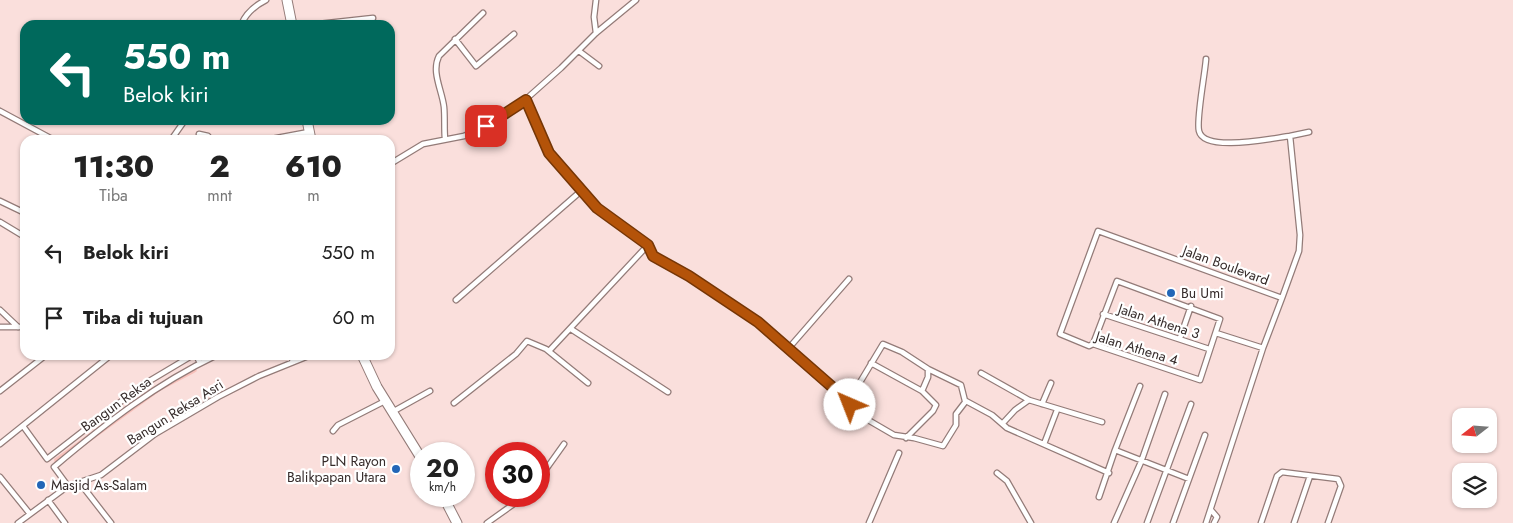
<!DOCTYPE html>
<html lang="id">
<style>
body{margin:0;font-family:Jost,sans-serif;background:#f6f6f6;color:#222;height:100vh;display:flex;flex-direction:column;font-size:19px;white-space:nowrap}
*{box-sizing:border-box;margin:0}
p{font-size:16px;color:#767676}
.icon{flex:none;width:28px;height:28px;fill:none;stroke:currentColor;stroke-width:2;stroke-linecap:round;stroke-linejoin:round}
.map{position:relative;flex:1;overflow:hidden}
.sheet{position:absolute;left:20px;top:135px;width:375px;height:225px;display:flex;flex-direction:column;background:#fff;border-radius:15px;box-shadow:0 1px 4px #0004}
.sheet>*{flex:none}
.guide{position:absolute;left:20px;top:20px;width:375px;height:105px;border-radius:15px;box-shadow:0 1px 4px #0004;background:#00695c;color:#fff;overflow:hidden}
.needle{width:32px;rotate:253deg}
.buttons{position:absolute;left:1452px;top:408px;display:grid;gap:10px}
.buttons a{display:grid;place-items:center;width:45px;height:45px;border-radius:10px;background:#fff;box-shadow:0 1px 4px #0004;font-size:25px}
.speed{position:absolute;left:410px;top:442px;display:flex;gap:10px;font-size:25px;font-weight:700;text-align:center}
.speed>*{display:grid;place-content:center;width:65px;height:65px;border-radius:50%;background:#fff;box-shadow:0 1px 4px #0004;line-height:1}
.speed small{font-size:12px;font-weight:400}
.speed .limit{border:8px solid #d22;background:#fff;color:#111}
.pin{position:absolute;display:grid;place-items:center;width:42px;height:42px;color:#fff;margin:-21px;border-radius:10px;box-shadow:0 2px 8px #0006}
.me{position:absolute;width:55px;margin:-28px;rotate:316deg;stroke-linejoin:round;filter:drop-shadow(0 0 4px #0008)}
.turn{display:flex;align-items:center;gap:18px;height:105px;padding:0 20px;font-size:22px}
.turn .icon{width:65px;height:65px;stroke-width:2.5}
.turn b{display:block;font-size:35px;line-height:42px}
.eta{display:flex;justify-content:space-evenly;align-items:center;height:85px;text-align:center}
.eta b{font-size:30px;font-weight:800;line-height:35px}
ul{padding:0;list-style:none}
li{display:flex;align-items:center;gap:15px;height:65px;padding:0 20px}
li div{flex:1}
li b{display:block;font-size:19px}
li em{font-style:normal}
.map>svg:first-child{display:block}
.green{fill:#f8c1bb}
.lines{fill:none;stroke-linecap:round;stroke-linejoin:round}
.street-casing{stroke:#937b78;stroke-width:7}
.highway-casing{stroke:#937b78;stroke-width:11}
.street{stroke:#fff;stroke-width:4.5}
.highway{stroke:#fff;stroke-width:9}
.route-casing{stroke:#753606;stroke-width:12}
.route{stroke:#b45309;stroke-width:9}
.poi-dot{fill:#2366b7;stroke:#fff;stroke-width:2}
.labels{text-anchor:middle;dominant-baseline:central;stroke-width:4.5;stroke-linejoin:round;paint-order:stroke}
.street-label{font-size:14px;fill:#352b2a;stroke:#fff}
.poi-label{font-size:14px;fill:#352b2a;stroke:#fff;text-anchor:start}
</style>
<div class="map">
<svg width="1513" height="523" viewBox="0 0 1513 523">
<rect width="100%" height="100%" fill="#fadfdc"/>
<path class="green" d="M193 365 197 371 194 373 160 391 69 457 55 464 54 459C100 426 144 393 193 365Z"/>
<g class="lines">
<defs>
<path id="street" d="M241 25C246 13 254 6 266 0
M309 25 373 18
M596 33 594 17 596 0
M455 39 476 66 514 34
M579 51 599 66
M1206 59C1205 74 1196 120 1199 131 1204 153 1273 138 1290 136
M525 100 543 142 557 162 597 208 636 238 648 245 653 256 689 276 758 322 838 392 863 417 894 435 914 438 943 446 956 425V414L966 401 992 415 1007 428 1109 473
M0 111 54 140
M199 134 208 136 211 140
M445 139C444 129 445 117 444 107 442 90 431 72 439 56L483 13
M171 140 185 120
M266 140 309 132
M390 164 423 144 464 136 486 126 525 100 561 68 596 33 636 0
M0 201 25 213
M390 213 391 212
M0 222 25 237
M25 285V297
M1282 298 1299 251 1300 235 1290 136 1309 132
M456 300 581 191
M0 310 18 327
M1103 314 1209 349
M0 327H25
M571 329 668 392
M1216 333 1263 348
M1180 338 1191 306
M1093 344 1117 281 1220 319 1200 380 1093 344 1089 346 1060 334 1098 231 1282 298 1263 348 1206 523
M788 349 849 279
M549 351 648 245
M196 355 200 363
M291 355 293 362
M871 363 922 391
M928 369 961 385 965 401
M981 373 1029 400 1102 422
M0 391 46 355
M454 403 516 354 527 341 546 349 588 383
M1042 404 1051 383
M850 405 859 384 883 344 902 352 928 369V377L922 391 936 405 933 411 906 438
M394 411 430 391
M1003 423 1015 410 1029 400
M23 426 47 459 141 386 193 355
M333 431 338 425 385 401
M0 444 111 355
M1044 444 1057 410
M1115 450 1189 479
M997 473 1007 481 1031 523
M0 477 30 514
M539 479 564 444
M80 483 111 523
M68 486 54 467C105 424 156 384 217 355
M1099 497 1115 450 1140 386
M48 500 65 523
M1211 510 1217 517 1214 523
M18 523 68 486 101 475 155 434 218 397 259 376 311 355
M487 523 525 496
M869 523 899 453
M1114 523 1141 462 1165 394
M1147 523 1191 404
M1173 523 1205 435
M1261 523 1277 476 1282 472 1338 479 1341 486 1328 523
M1294 523 1310 476"/>
<path id="highway" d="M287 0 292 25
M307 120 311 140
M362 355 377 387 421 458
M443 496 457 523"/>
</defs>
<use href="#street" class="street-casing"/>
<use href="#highway" class="highway-casing"/>
<use href="#street" class="street"/>
<use href="#highway" class="highway"/>
</g>
<g class="lines">
<defs>
<path id="route" d="M486 126 526 100 549 153 597 208 648 245 653 256 689 276 758 322 838 392 850 405"/>
</defs>
<use href="#route" class="route-casing"/>
<use href="#route" class="route"/>
</g>
<g class="poi-dot">
<circle cx="1171" cy="293" r="5"/>
<circle cx="396" cy="469" r="5"/>
<circle cx="41" cy="485" r="5"/>
</g>
<g class="labels">
<g class="street-label">
<text transform="translate(1226 265) rotate(20)">Jalan Boulevard</text>
<text transform="translate(1159 321) rotate(18)">Jalan Athena 3</text>
<text transform="translate(1137 348) rotate(17)">Jalan Athena 4</text>
<text transform="translate(116 404) rotate(-36)">Bangun Reksa</text>
<text transform="translate(175 412) rotate(-32)">Bangun Reksa Asri</text>
</g>
<g class="poi-label">
<text x="1181" y="293">Bu Umi</text>
<text x="386" y="461" text-anchor="end">PLN Rayon<tspan x="386" dy="16">Balikpapan Utara</tspan></text>
<text x="51" y="485">Masjid As-Salam</text>
</g>
</g>
</svg>
<div class="buttons">
<a><svg class="needle" viewBox="-14 -14 28 28"><path d="M0-13l5 13h-10z" fill="#e53935"/><path d="M0 13l5-13h-10z" fill="#767676"/></svg></a>
<a><svg class="icon" aria-label="layers" viewBox="0 0 24 24"><path d="M12 4l9 5-9 5-9-5zM3 14l9 5 9-5"/></svg></a>
</div>
<div class="speed"><div>20<small>km/h</small></div><div class="limit">30</div></div>
<div class="pin" style="left:486px;top:126px;background:#d93025"><svg class="icon" aria-label="arrive" viewBox="0 0 24 24"><path d="M6 21V4h12l-3 4 3 4H6"/></svg></div>
<svg class="me" style="left:850px;top:405px" viewBox="-20 -20 40 40"><circle r="19" fill="#fff"/><path d="M0-13L10 11 0 6-10 11z" fill="#b45309"/></svg>
<div class="guide">
<div class="turn"><svg class="icon" aria-label="left" viewBox="0 0 24 24"><path d="M17 20v-9H6M10 6l-5 5 5 5"/></svg><div><b>550 m</b>Belok kiri</div></div>
</div>
<section class="sheet">
<div class="eta">
<div><b>11:30</b><p>Tiba</p></div>
<div><b>2</b><p>mnt</p></div>
<div><b>610</b><p>m</p></div>
</div>
<ul>
<li><svg class="icon" aria-label="left" viewBox="0 0 24 24"><path d="M17 20v-9H6M10 6l-5 5 5 5"/></svg><div><b>Belok kiri</b></div><em>550 m</em></li>
<li><svg class="icon" aria-label="arrive" viewBox="0 0 24 24"><path d="M6 21V4h12l-3 4 3 4H6"/></svg><div><b>Tiba di tujuan</b></div><em>60 m</em></li>
</ul>
</section>
</div>
